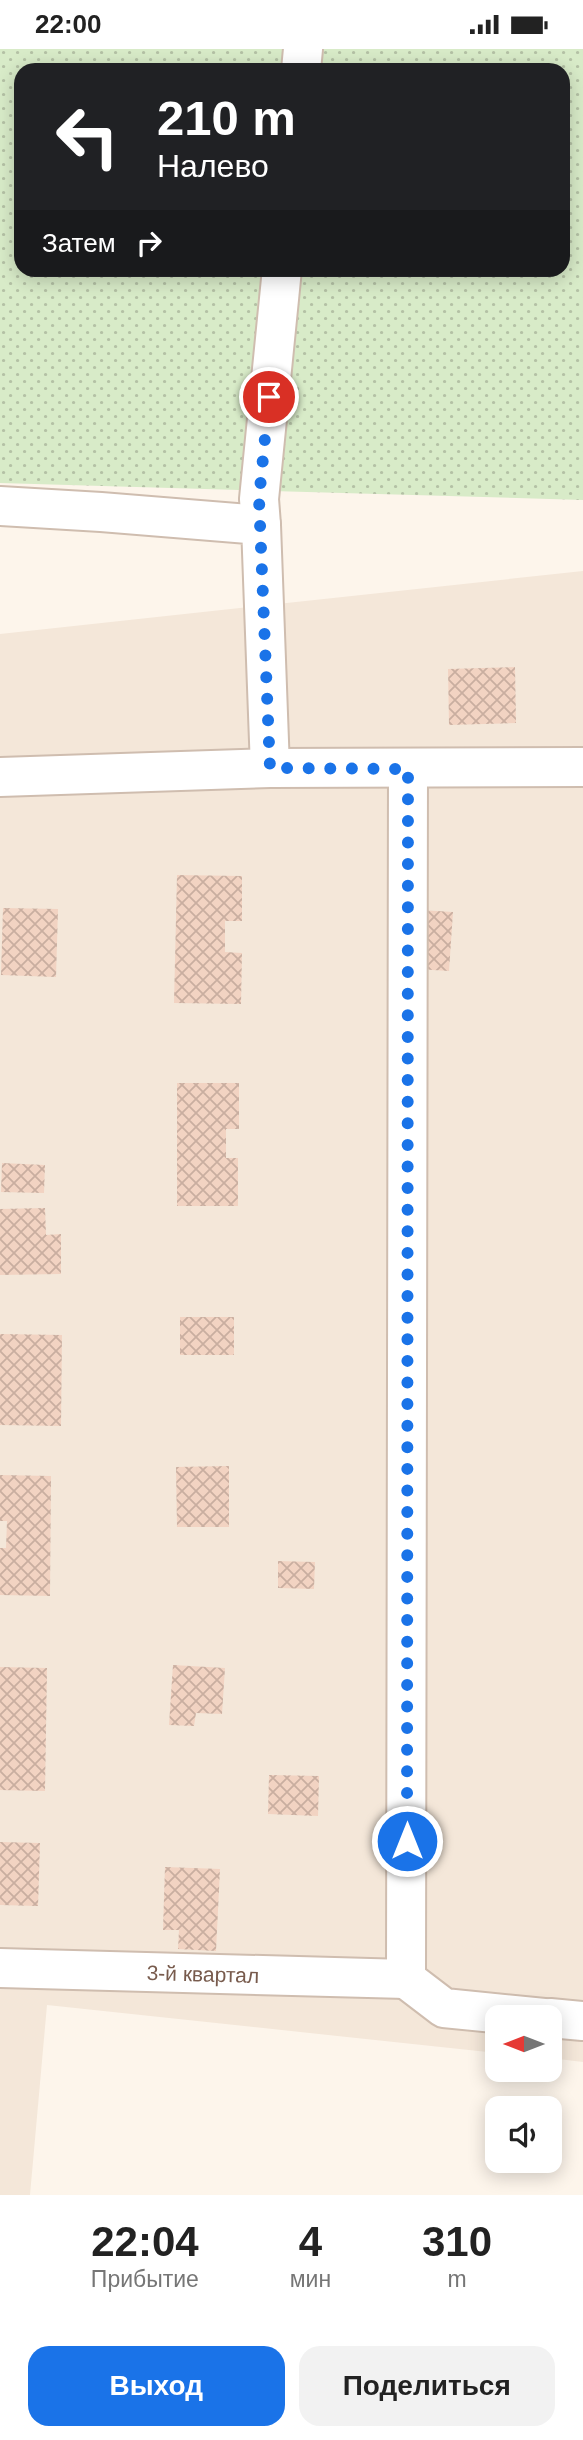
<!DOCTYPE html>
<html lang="ru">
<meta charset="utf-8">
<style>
body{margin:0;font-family:Helvetica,sans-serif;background:#f2f2f2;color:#222;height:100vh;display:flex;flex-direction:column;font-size:26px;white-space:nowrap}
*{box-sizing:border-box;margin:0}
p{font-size:23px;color:#767676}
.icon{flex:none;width:38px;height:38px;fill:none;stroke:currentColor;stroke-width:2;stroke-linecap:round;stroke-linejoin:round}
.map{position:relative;height:2146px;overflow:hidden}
.panel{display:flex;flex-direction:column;background:#fff;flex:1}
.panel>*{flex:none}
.guide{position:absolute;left:14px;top:14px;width:556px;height:214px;border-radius:21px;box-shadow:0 4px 18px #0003;background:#202124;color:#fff;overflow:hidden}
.needle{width:46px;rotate:270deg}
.tools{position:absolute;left:485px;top:1956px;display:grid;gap:14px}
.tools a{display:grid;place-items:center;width:77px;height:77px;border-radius:14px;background:#fff;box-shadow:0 4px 18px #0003;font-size:35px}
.pin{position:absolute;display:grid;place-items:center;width:60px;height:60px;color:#fff;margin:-30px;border:4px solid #fff;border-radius:50%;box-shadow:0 2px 7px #0007}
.me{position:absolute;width:77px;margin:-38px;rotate:0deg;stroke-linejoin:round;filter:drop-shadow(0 0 5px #0008)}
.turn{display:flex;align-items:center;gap:24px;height:147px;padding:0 28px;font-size:32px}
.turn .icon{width:91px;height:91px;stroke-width:2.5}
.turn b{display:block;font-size:49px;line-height:60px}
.then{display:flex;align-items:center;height:66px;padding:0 28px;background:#0003;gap:14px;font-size:26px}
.eta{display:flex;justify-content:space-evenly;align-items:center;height:119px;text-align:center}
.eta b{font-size:42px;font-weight:700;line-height:49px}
.button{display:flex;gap:14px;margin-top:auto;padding:14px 28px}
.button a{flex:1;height:80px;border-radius:21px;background:#1a73e8;color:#fff;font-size:28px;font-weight:700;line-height:80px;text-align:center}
.button a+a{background:#f2f2f2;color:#222}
.status{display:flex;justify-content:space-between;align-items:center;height:49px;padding:0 35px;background:#fff;direction:ltr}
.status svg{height:19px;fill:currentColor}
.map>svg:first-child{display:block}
.residential{fill:#f4e7d9}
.garden{fill:url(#garden-dots);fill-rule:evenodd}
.building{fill:url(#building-cross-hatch)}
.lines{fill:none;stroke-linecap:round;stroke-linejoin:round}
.minor-casing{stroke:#cfbdaf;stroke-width:42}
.minor{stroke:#fff;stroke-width:38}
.route{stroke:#1a73e8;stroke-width:12;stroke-dasharray:0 21.6}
.labels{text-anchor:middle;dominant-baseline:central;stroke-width:5;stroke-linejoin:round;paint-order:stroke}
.street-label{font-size:21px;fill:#785b4d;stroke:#fff9f2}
</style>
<div class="status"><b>22:00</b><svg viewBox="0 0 49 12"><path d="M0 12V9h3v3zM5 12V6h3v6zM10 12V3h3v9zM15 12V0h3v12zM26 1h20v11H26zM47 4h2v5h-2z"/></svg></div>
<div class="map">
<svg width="583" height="2146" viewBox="0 0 583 2146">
<defs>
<pattern id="garden-dots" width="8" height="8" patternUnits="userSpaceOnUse" patternTransform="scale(1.75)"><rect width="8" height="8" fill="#d8ebc8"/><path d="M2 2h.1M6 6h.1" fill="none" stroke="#b4c1a5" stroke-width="1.8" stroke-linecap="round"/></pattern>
<pattern id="building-cross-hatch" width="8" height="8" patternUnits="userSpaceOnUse" patternTransform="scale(1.75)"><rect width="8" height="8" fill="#f2d3c2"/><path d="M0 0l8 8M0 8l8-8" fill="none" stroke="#c9aea0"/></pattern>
</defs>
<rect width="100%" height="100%" fill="#fdf5eb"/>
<path class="residential" d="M583 522V2013L550 2009V1969H497V2004L47 1956 30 2146H0V585Z"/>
<path class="garden" d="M0 0H583V451L0 434ZM21 21H564V220H21Z"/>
<path class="building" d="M515 618 516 674 449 676 448 620Z
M177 826 242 827V872H225V903L242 904 241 955 174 954Z
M3 859 58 860 56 928 1 926Z
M421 861 453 863 449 922 417 920Z
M177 1034H239V1080H226V1109H238V1157H177Z
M2 1114 45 1116 44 1144 1 1143Z
M45 1159 46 1186 61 1185V1225L0 1226V1160Z
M180 1268H234V1306H180Z
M0 1285 62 1286 61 1377 0 1376Z
M229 1417V1478H177L176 1418Z
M0 1426 51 1427 50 1547 0 1546V1499H6L7 1472H0Z
M278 1512 315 1513 314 1540 278 1539Z
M173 1616 225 1619 222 1665 196 1664 194 1677 169 1676Z
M0 1618 47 1619 45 1742 0 1741Z
M269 1726 319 1727 318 1767 268 1765Z
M0 1793 40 1794 38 1857 0 1856Z
M165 1818 220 1820 216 1902 178 1900 179 1881H163Z"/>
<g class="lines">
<defs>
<g id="minor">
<path d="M301 21 303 0"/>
<path d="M0 457 101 463 261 476 270 719"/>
<path d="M261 476 259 450 282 220"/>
<path d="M0 728 270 719 583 718"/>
<path id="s1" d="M0 1919 406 1930"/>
<path d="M406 1930 408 720"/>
<path d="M406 1930 444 1959 544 1969"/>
<path d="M550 1969 583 1972"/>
</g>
</defs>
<use href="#minor" class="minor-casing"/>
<use href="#minor" class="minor"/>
</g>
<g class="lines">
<path class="route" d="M269 348 259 450 270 719 408 720 407 1792"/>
</g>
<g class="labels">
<g class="street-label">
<text stroke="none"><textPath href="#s1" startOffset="203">3-й квартал</textPath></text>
</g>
</g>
</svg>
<div class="tools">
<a><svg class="needle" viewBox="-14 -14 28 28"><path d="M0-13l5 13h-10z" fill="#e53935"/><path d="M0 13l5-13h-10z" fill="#767676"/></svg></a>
<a><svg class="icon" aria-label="sound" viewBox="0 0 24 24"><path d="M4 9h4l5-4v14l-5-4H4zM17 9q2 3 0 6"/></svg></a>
</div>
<div class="pin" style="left:269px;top:348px;background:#d93025"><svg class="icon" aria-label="arrive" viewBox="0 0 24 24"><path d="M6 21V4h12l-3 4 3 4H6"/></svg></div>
<svg class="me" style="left:407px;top:1792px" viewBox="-20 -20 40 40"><circle r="17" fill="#1a73e8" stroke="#fff" stroke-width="3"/><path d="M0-11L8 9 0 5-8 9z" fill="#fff"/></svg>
<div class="guide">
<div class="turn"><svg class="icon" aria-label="left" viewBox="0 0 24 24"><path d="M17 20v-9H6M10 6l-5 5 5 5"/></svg><div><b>210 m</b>Налево</div></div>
<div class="then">Затем<svg class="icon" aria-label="right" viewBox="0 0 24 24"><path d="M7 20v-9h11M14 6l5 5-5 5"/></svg></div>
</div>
</div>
<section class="panel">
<div class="eta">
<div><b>22:04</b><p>Прибытие</p></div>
<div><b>4</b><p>мин</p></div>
<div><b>310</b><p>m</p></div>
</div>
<div class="button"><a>Выход</a><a>Поделиться</a></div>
</section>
